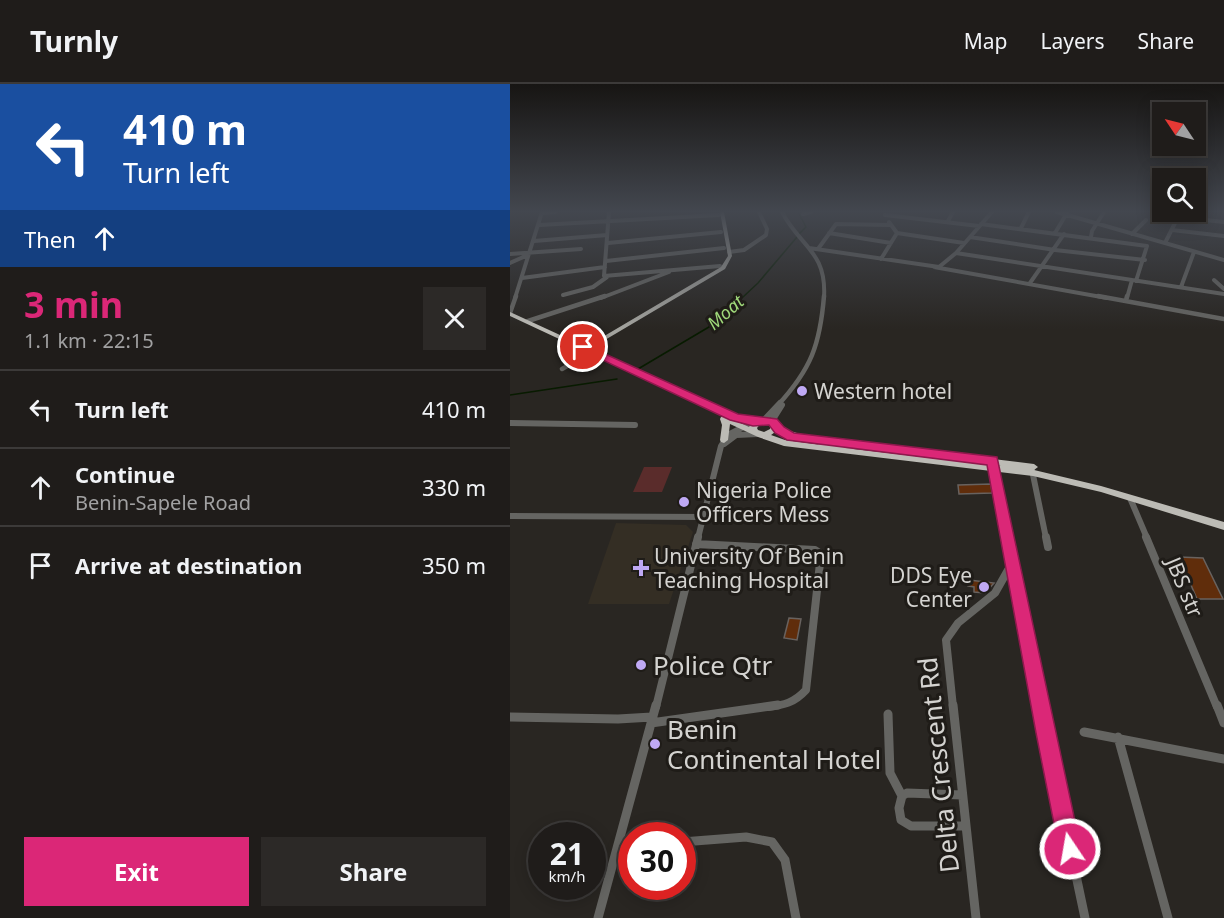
<!DOCTYPE html>
<meta charset="utf-8">
<style>
body{margin:0;font-family:"Noto Sans",sans-serif;background:#2c2927;color:#f1f3f6;height:100vh;display:flex;flex-direction:column;font-size:22px;white-space:nowrap}
*{box-sizing:border-box;margin:0}
p{font-size:20px;color:#a1a1a2}
.icon{flex:none;width:33px;height:33px;fill:none;stroke:currentColor;stroke-width:2;stroke-linecap:round;stroke-linejoin:round}
.map{position:relative;flex:1;overflow:hidden}
.side{display:flex;flex-direction:column;background:#1f1c1a;width:510px}
.side>*{flex:none}
.top-card{background:#1a4fa0;color:#fff;overflow:hidden}
.needle{width:39px;rotate:305deg}
.tools{position:absolute;left:642px;top:18px;display:grid;gap:12px}
.tools a{display:grid;place-items:center;width:54px;height:54px;border-radius:0px;background:#1f1c1a;box-shadow:0 3px 15px #0003,0 0 0 2px #3c3a39;font-size:30px}
.speed{position:absolute;left:18px;top:738px;display:flex;gap:12px;font-size:30px;font-weight:700;text-align:center}
.speed>*{display:grid;place-content:center;width:78px;height:78px;border-radius:50%;background:#1f1c1a;box-shadow:0 3px 15px #0003,0 0 0 2px #3c3a39;line-height:1}
.speed small{font-size:15px;font-weight:400}
.speed .limit{border:9px solid #d22;background:#fff;color:#111}
.pin{position:absolute;display:grid;place-items:center;width:51px;height:51px;color:#fff;margin:-26px;border:3px solid #fff;border-radius:50%;box-shadow:0 2px 6px #0007}
.me{position:absolute;width:66px;margin:-33px;rotate:348deg;stroke-linejoin:round;filter:drop-shadow(0 0 4px #0008)}
.turn{display:flex;align-items:center;gap:21px;height:126px;padding:0 24px;font-size:27px}
.turn .icon{width:78px;height:78px;stroke-width:2.5}
.turn b{display:block;font-size:42px;line-height:51px}
.then{display:flex;align-items:center;height:57px;padding:0 24px;background:#0003;gap:12px;font-size:22px}
.round{display:grid;place-items:center;flex:none;width:63px;height:63px;border-radius:0px;background:#2c2927}
.headline{display:flex;align-items:center;justify-content:space-between;height:102px;padding:0 24px}
h1{font-size:36px;font-weight:700;line-height:45px;color:#db2777}
.action{display:flex;gap:12px;margin-top:auto;padding:12px 24px}
.action a{flex:1;height:69px;border-radius:0px;background:#db2777;color:#fff;font-size:24px;font-weight:700;line-height:69px;text-align:center}
.action a+a{background:#2c2927;color:#f1f3f6}
ul{padding:0;list-style:none}
li{display:flex;align-items:center;gap:18px;height:78px;padding:0 24px;border-top:2px solid #3c3a39}
li div{flex:1}
li b{display:block;font-size:22px}
li em{font-style:normal}
header{display:flex;align-items:center;gap:36px;box-sizing:border-box;height:84px;padding:0 30px;background:#1f1c1a;border-bottom:2px solid #3c3a39}
header strong{font-size:28px}
nav{display:flex;gap:33px;margin-inline-start:auto;font-size:21px}
main{display:flex;flex:1;min-height:0}
.map>svg:first-child{display:block}
.built{fill:#342e24}
.green{fill:#5a2c2b}
.lines{fill:none;stroke-linecap:round;stroke-linejoin:round}
.stream{stroke:#081b00;stroke-width:1.5}
.building{fill:#602d0b;stroke:#68625f;stroke-width:1.5}
.minor-far4{stroke:#656562;stroke-width:4}
.minor-far3{stroke:#656562;stroke-width:4.5}
.minor-far2{stroke:#656562;stroke-width:6}
.minor-far1{stroke:#656562;stroke-width:8}
.minor{stroke:#656562;stroke-width:9}
.major{fill:#a3a39e;fill-rule:evenodd}
.highway{fill:#bcbbb5;fill-rule:evenodd}
.route{fill:#db2777;stroke:#8e194d;stroke-width:1.5}
.poi-dot{fill:#bfa9f4;stroke:#1f1c18;stroke-width:2}
.labels{text-anchor:middle;dominant-baseline:central;stroke-width:6;stroke-linejoin:round;paint-order:stroke}
.far-water-label{font-size:18px;font-style:italic;fill:#9fd87a;stroke:#1f1c18}
.poi-label{font-size:21px;fill:#d4d3d0;stroke:#1f1c18;text-anchor:start}
.street-label{font-size:21px;fill:#d4d3d0;stroke:#1f1c18}
.near-poi-label{font-size:26px;fill:#d4d3d0;stroke:#1f1c18;text-anchor:start}
.near-street-label{font-size:26px;fill:#d4d3d0;stroke:#1f1c18}
</style>
<header>
<strong>Turnly</strong>
<nav><a>Map</a><a>Layers</a><a>Share</a></nav>
</header>
<main>
<section class="side">
<div class="top-card">
<div class="turn"><svg class="icon" aria-label="left" viewBox="0 0 24 24"><path d="M17 20v-9H6M10 6l-5 5 5 5"/></svg><div><b>410 m</b>Turn left</div></div>
<div class="then">Then<svg class="icon" aria-label="ahead" viewBox="0 0 24 24"><path d="M12 20V5M6 11l6-6 6 6"/></svg></div>
</div>
<div class="headline"><div><h1>3 min</h1><p>1.1 km · 22:15</p></div><a class="round"><svg class="icon" aria-label="close" viewBox="0 0 24 24"><path d="M6 6l12 12M18 6L6 18"/></svg></a></div>
<ul>
<li><svg class="icon" aria-label="left" viewBox="0 0 24 24"><path d="M17 20v-9H6M10 6l-5 5 5 5"/></svg><div><b>Turn left</b></div><em>410 m</em></li>
<li><svg class="icon" aria-label="ahead" viewBox="0 0 24 24"><path d="M12 20V5M6 11l6-6 6 6"/></svg><div><b>Continue</b><p>Benin-Sapele Road</p></div><em>330 m</em></li>
<li><svg class="icon" aria-label="arrive" viewBox="0 0 24 24"><path d="M6 21V4h12l-3 4 3 4H6"/></svg><div><b>Arrive at destination</b></div><em>350 m</em></li>
</ul>
<div class="action"><a>Exit</a><a>Share</a></div>
</section>
<div class="map">
<svg width="714" height="834" viewBox="0 0 714 834">
<rect width="100%" height="100%" fill="#292622"/>
<path class="built" d="M106 439 176 441 183 448 159 520H78Z"/>
<path class="green" d="M134 383H162L152 408H123Z"/>
<g class="lines">
<path class="stream" d="M288 128 296 143 289 150
M128 285 204 240 248 199 287 153
M0 311 107 295"/>
</g>
<path class="building" d="M481 400 482 409 449 410 448 401Z
M669 473 693 474 713 515H687Z
M459 496 484 499 475 509 464 508V503L458 502Z
M279 534 291 535 287 556 274 554Z"/>
<g class="lines">
<path class="minor-far4" d="M99 128 94 192 210 182
M272 128C290 163 317 167 314 214
M547 128 714 176
M32 129 46 128
M293 130 301 128
M375 131 469 142
M438 137 443 128
M471 140 637 162 626 197
M29 141 209 131
M511 144 519 128
M662 146 714 152
M319 149 381 159
M387 149 454 159
M545 149 557 129
M622 150 636 136
M460 153 545 166 635 176
M581 153 582 147 594 128
M24 157 97 151
M98 159 211 148
M655 159 668 133 714 138
M299 164 429 183 446 169 482 128
M308 165 326 140 381 141
M219 168 234 166 256 151 257 145 249 128
M446 169 714 210
M0 170 71 165
M371 175 387 149 379 138
M96 177 214 164
M0 179 18 171
M424 183 597 214
M12 194 95 183
M704 196 714 205
M520 199 554 150
M671 203 684 168
M53 211 83 203 97 193
M5 214 32 128
M91 214 159 188
M617 214 622 196"/>
<path class="minor-far3" d="M588 212 714 235
M616 216 617 212
M0 229 6 212
M18 237 95 212
M52 285 77 271
M268 321C301 285 310 261 314 212"/>
<path class="minor-far2" d="M254 336 270 319
M262 337 272 321
M0 339 125 341
M214 360 226 351 248 350
M483 380 497 454
M522 386 536 454
M620 414 637 454
M0 432 194 433
M188 454 211 362 218 351 243 338"/>
<path class="minor-far1" d="M497 453 530 623
M536 453 538 463
M636 453 707 623
M186 460 305 466 311 470 296 606C284 619 274 621 258 623
M146 623 188 453
M443 623 436 556 448 539 485 509 502 479"/>
<path class="minor" d="M443 621 466 834
M530 621 575 834
M707 621 714 639
M378 630 380 689 392 712 389 724 391 736 401 742H456
M0 633 108 635 142 633
M141 639 268 621
M574 648 714 675
M608 653 658 834
M392 712 397 709 452 711
M172 758 236 753 262 758 275 776 286 834
M108 761H122
M88 834 146 621"/>
<path class="major" d="M210 128H214L222 172 215 185 78 266H74V264L211 183 218 172Z"/>
<path class="highway" d="M0 228 226 332 260 334 268 337 277 346 300 353 372 361 376 364 372 367 335 364 491 382 392 370 388 367 392 364 524 380 528 383 524 386 591 402 714 438V446L591 408 523 392 274 362 248 353 220 340 218 356 214 359 211 358 210 356 212 341 210 335 211 333H216L0 232ZM226 337 242 339 239 343ZM251 339H256L261 340 260 345 254 348 248 346 247 344ZM268 346 283 355 312 361 275 356 261 351Z"/>
</g>
<linearGradient id="sky" x2="0" y2="1"><stop stop-color="#171513"/><stop offset="0.52" stop-color="#43474f"/><stop offset="1" stop-color="#43474f" stop-opacity="0"/></linearGradient>
<rect width="714" height="245" fill="url(#sky)"/>
<path class="route" d="M73 260 228 330 267 335 274 343 284 349 487 373 571 765 568 772 560 775 553 772 549 765 526 649 477 381 277 356 265 349 259 341 243 342 220 336 69 265 67 263Z"/>
<g class="poi-dot">
<circle cx="292" cy="307" r="6"/>
<circle cx="174" cy="418" r="6"/>
<path d="M128 475h6v6h6v6h-6v6h-6v-6h-6v-6h6z"/>
<circle cx="474" cy="503" r="6"/>
<circle cx="131" cy="581" r="6"/>
<circle cx="145" cy="660" r="6"/>
</g>
<g class="labels">
<g class="far-water-label">
<text transform="translate(215 228) rotate(-41)">Moat</text>
</g>
<g class="poi-label">
<text x="304" y="307">Western hotel</text>
<text x="186" y="406">Nigeria Police<tspan x="186" dy="24">Officers Mess</tspan></text>
<text x="144" y="472">University Of Benin<tspan x="144" dy="24">Teaching Hospital</tspan></text>
<text x="462" y="491" text-anchor="end">DDS Eye<tspan x="462" dy="24">Center</tspan></text>
</g>
<g class="street-label">
<text transform="translate(675 503) rotate(67)">JBS str</text>
</g>
<g class="near-poi-label">
<text x="143" y="581">Police Qtr</text>
<text x="157" y="645">Benin<tspan x="157" dy="30">Continental Hotel</tspan></text>
</g>
<g class="near-street-label">
<text transform="translate(428 681) rotate(-96)">Delta Crescent Rd</text>
</g>
</g>
</svg>
<div class="tools">
<a><svg class="needle" viewBox="-14 -14 28 28"><path d="M0-13l5 13h-10z" fill="#e53935"/><path d="M0 13l5-13h-10z" fill="#a1a1a2"/></svg></a>
<a><svg class="icon" aria-label="search" viewBox="0 0 24 24"><circle cx="10" cy="10" r="6"/><path d="M15 15l6 6"/></svg></a>
</div>
<div class="speed"><div>21<small>km/h</small></div><div class="limit">30</div></div>
<div class="pin" style="left:73px;top:263px;background:#d93025"><svg class="icon" aria-label="arrive" viewBox="0 0 24 24"><path d="M6 21V4h12l-3 4 3 4H6"/></svg></div>
<svg class="me" style="left:560px;top:765px" viewBox="-20 -20 40 40"><circle r="17" fill="#db2777" stroke="#fff" stroke-width="3"/><path d="M0-11L8 9 0 5-8 9z" fill="#fff"/></svg>
</div>
</main>
